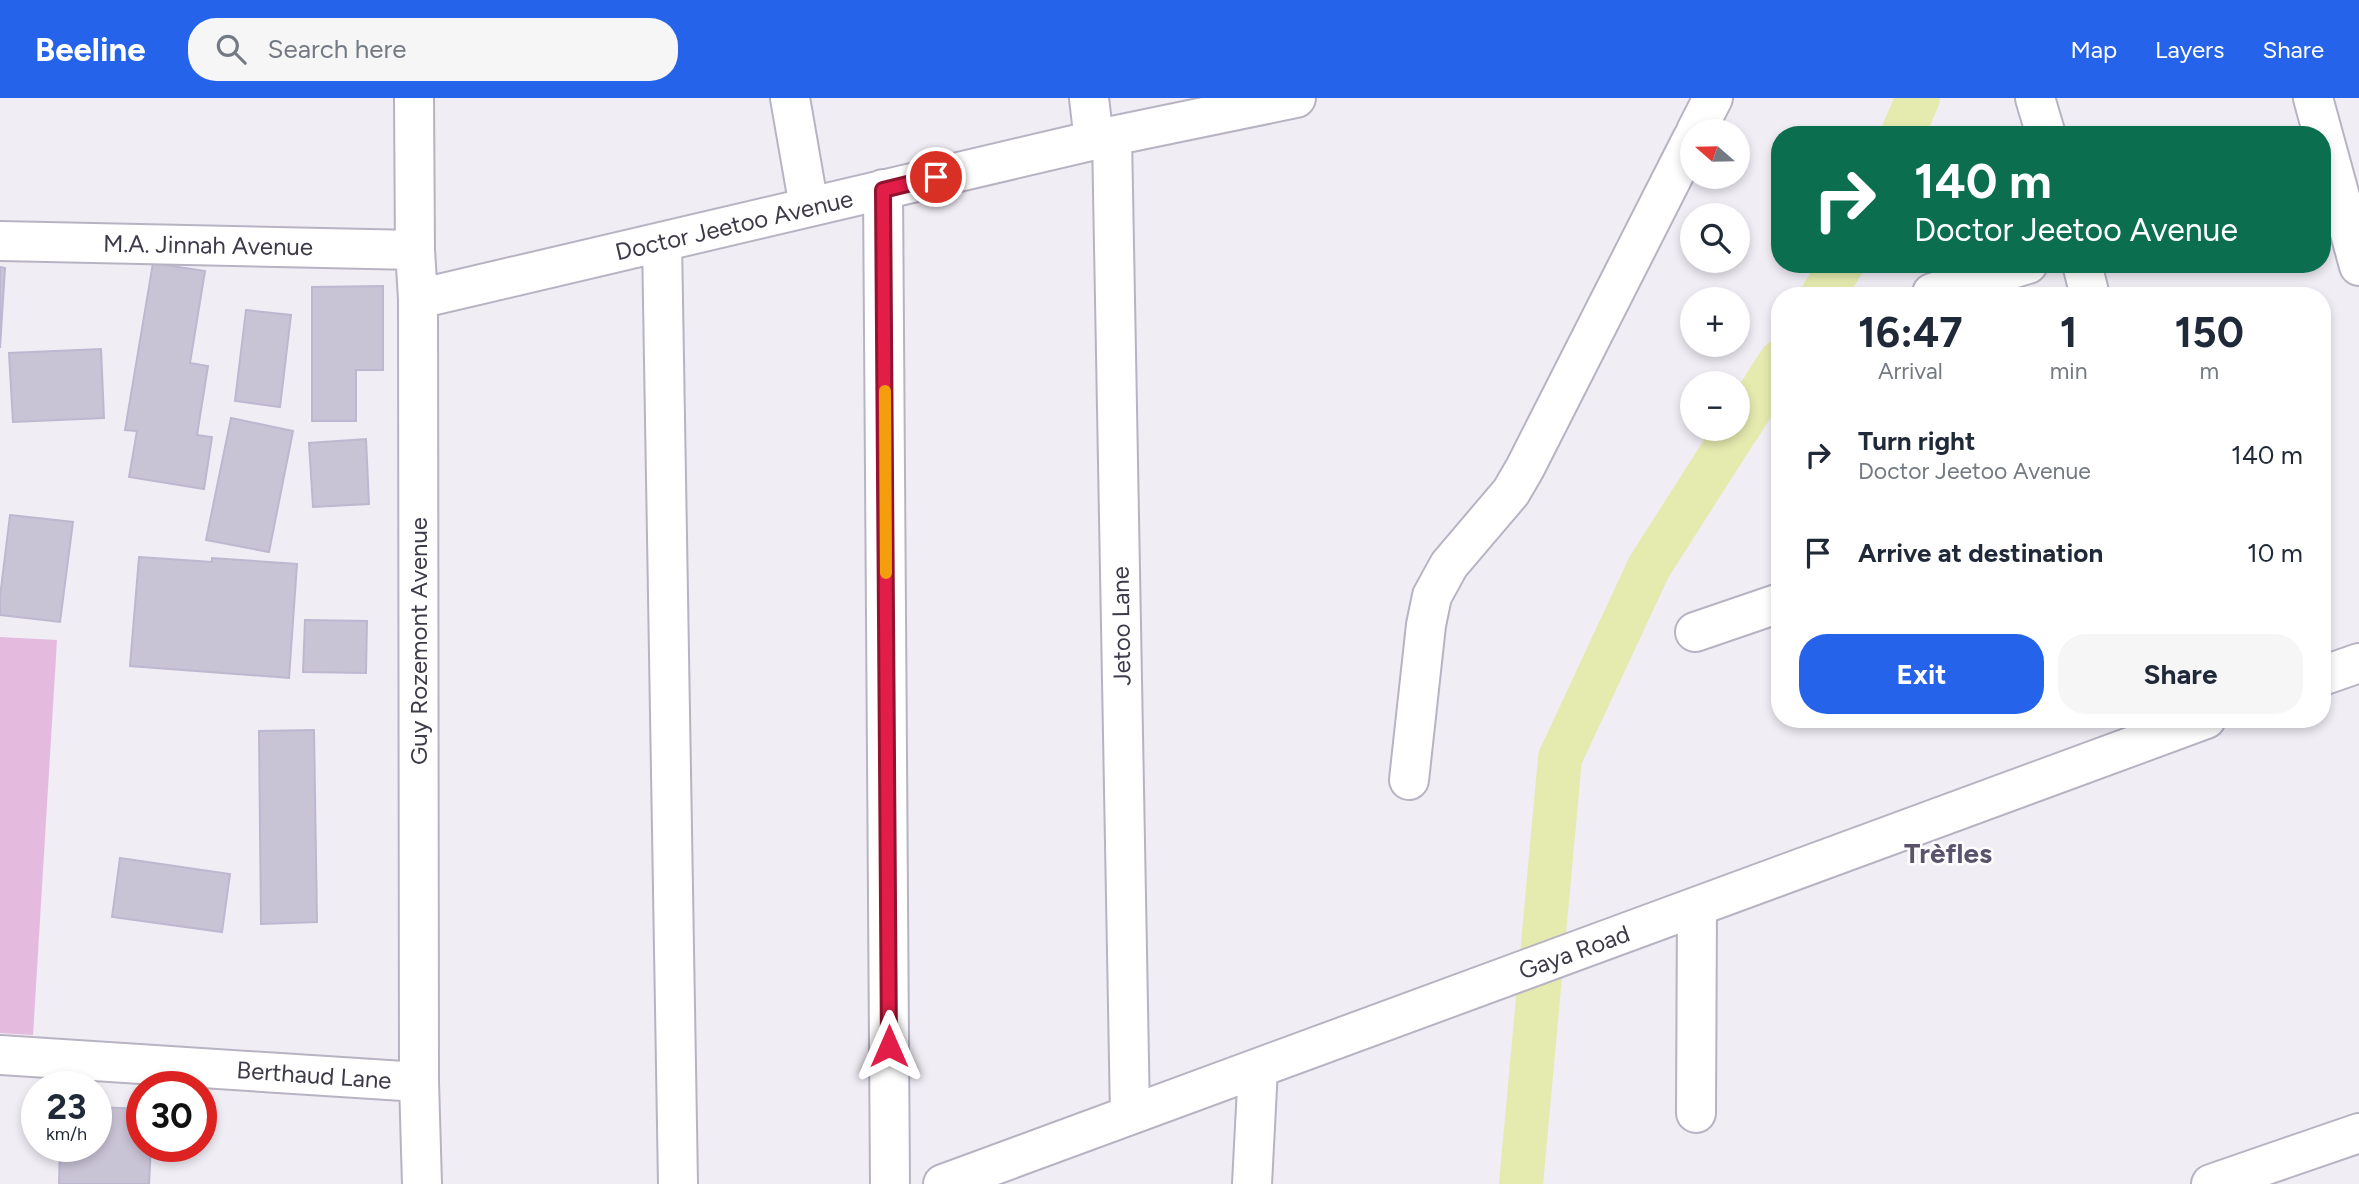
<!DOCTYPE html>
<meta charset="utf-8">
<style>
body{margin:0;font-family:Figtree,sans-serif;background:#f6f6f7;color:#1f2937;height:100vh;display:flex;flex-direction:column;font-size:26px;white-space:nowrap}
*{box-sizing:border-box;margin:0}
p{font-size:23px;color:#747a83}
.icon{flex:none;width:38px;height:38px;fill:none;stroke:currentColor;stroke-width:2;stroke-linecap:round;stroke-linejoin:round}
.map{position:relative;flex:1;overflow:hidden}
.drawer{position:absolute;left:1771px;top:189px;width:560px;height:441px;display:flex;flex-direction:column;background:#fff;border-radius:28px;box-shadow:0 4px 10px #0003}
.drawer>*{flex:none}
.guide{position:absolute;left:1771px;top:28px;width:560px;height:147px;border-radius:28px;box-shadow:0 4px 10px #0003;background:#0b6e4f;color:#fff;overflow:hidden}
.needle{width:46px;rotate:290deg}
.fabs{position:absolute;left:1680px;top:21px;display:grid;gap:14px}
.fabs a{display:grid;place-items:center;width:70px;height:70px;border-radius:50%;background:#fff;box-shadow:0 4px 10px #0003;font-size:35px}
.speed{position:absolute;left:21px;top:973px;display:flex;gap:14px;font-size:35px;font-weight:700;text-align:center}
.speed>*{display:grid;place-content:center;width:91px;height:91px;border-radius:50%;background:#fff;box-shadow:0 4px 10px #0003;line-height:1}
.speed small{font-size:18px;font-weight:400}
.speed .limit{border:10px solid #d22;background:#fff;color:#111}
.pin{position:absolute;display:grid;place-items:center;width:60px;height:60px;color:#fff;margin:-30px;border:4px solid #fff;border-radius:50%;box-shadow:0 2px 7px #0007}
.me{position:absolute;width:77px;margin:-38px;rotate:0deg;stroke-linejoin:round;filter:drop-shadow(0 0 5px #0008)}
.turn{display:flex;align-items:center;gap:24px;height:147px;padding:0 28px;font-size:32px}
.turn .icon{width:91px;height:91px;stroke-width:2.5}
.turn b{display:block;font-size:49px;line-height:60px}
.eta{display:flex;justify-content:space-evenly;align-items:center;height:119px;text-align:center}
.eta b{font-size:42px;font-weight:700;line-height:49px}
.cta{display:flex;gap:14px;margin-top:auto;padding:14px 28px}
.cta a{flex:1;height:80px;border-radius:28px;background:#2563eb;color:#fff;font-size:28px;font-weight:700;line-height:80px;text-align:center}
.cta a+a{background:#f6f6f7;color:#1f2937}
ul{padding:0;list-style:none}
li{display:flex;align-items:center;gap:21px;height:98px;padding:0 28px}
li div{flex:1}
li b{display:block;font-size:26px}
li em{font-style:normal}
header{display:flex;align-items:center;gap:42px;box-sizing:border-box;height:98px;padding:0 35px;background:#2563eb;color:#fff}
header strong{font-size:33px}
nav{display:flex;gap:38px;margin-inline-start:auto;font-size:24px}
.search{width:490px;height:63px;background:#f6f6f7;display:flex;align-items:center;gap:18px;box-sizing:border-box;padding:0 24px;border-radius:28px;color:#747a83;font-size:26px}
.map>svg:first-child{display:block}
.green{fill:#e5badf}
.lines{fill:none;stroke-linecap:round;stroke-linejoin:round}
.canal{stroke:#e5ebaf;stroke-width:44}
.building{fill:#c9c3d6;stroke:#beb7d0;stroke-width:2}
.minor-casing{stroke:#b8b3c3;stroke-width:42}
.minor{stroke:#fff;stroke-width:38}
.route-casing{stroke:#92132f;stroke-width:18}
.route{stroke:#e11d48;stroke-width:12}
.slow{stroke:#f59e0b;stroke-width:12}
.labels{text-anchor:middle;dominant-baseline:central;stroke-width:5;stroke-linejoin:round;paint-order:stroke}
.street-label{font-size:24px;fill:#3f3a49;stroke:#fff}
.quarter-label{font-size:28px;font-weight:bold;fill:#5a536b;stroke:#fff}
</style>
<header>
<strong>Beeline</strong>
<div class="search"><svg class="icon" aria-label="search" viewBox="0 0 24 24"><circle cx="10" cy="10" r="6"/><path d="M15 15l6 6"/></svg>Search here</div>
<nav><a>Map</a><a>Layers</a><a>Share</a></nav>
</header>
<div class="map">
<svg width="2359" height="1086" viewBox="0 0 2359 1086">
<rect width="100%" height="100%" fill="#f0edf5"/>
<path class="green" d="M0 539 57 542 33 937 0 935Z"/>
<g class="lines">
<path class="canal" d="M1902 37 1918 0
M1822 198 1842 166
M1738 330 1780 264
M1521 1086 1560 660 1649 469 1737 331"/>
</g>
<path class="building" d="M153 165 205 173 190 265 208 268 197 337 212 339 204 391 129 379 137 333 125 332Z
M0 169 5 170 0 250Z
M383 188V272H356V323H312V189Z
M246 212 291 217 280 309 235 303Z
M101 251 104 320 13 324 9 255Z
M231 320 293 333 269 454 206 442Z
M366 341 369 406 313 409 309 345Z
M10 417 73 424 60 524 0 517V499Z
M139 459 212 464V460L297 466 289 580 130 568Z
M305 522 367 523 366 575 303 574Z
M314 632 317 824 261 826 259 633Z
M120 760 230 776 222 834 112 819Z
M96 1009 142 1011V1048H151L149 1086H59L60 1048H96Z"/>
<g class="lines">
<defs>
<path id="minor" d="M414 0 415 152 418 201 419 984 422 1086
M790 0 809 109
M1089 0 1094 43
M2035 0 2046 37
M2313 0 2359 168
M1696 33 1713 0
M1112 38 1130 1017
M883 91 890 1086
M0 143 415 152
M662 144 678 1086
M2082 166 2090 198
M1932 195 2028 166
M418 201 1112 38 1296 0
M1695 534 1780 505
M2322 578 2359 565
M1409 682 1426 527 1432 498 1449 467 1511 394 1525 370 1692 41
M0 957 419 984
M1696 1015 1697 809
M943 1086 2206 621
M1252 1086 1258 970
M2211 1086 2359 1035"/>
</defs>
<use href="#minor" class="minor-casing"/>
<use href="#minor" class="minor"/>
</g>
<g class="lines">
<defs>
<path id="route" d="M889 948 883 92 936 79"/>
</defs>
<use href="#route" class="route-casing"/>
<use href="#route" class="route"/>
<path class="slow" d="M885 293 886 475"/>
</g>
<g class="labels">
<g class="street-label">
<text transform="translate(734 127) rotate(-13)">Doctor Jeetoo Avenue</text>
<text transform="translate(208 147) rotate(1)">M.A. Jinnah Avenue</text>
<text transform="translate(1121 528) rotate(-91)">Jetoo Lane</text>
<text transform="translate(418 543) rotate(-90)">Guy Rozemont Avenue</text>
<text transform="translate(1574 854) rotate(-20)">Gaya Road</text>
<text transform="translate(314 977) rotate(4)">Berthaud Lane</text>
</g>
<g class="quarter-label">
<text x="1948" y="755">Trèfles</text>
</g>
</g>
</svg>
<div class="fabs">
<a><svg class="needle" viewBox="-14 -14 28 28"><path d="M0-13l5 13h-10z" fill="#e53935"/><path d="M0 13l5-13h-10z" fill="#747a83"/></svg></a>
<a><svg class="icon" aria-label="search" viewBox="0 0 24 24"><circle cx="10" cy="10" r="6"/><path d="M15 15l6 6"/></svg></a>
<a>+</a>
<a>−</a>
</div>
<div class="speed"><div>23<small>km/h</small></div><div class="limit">30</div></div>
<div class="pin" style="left:936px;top:79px;background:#d93025"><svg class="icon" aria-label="arrive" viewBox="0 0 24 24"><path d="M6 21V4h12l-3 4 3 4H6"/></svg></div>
<svg class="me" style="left:889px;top:948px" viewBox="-20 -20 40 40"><path d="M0-17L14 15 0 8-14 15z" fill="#e11d48" stroke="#fff" stroke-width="4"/></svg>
<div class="guide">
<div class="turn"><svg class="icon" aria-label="right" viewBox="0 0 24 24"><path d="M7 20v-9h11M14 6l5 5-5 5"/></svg><div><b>140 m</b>Doctor Jeetoo Avenue</div></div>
</div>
<section class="drawer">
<div class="eta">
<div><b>16:47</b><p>Arrival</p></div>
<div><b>1</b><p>min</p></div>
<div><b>150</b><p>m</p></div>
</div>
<ul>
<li><svg class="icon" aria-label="right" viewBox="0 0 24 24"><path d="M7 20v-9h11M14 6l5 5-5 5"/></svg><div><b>Turn right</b><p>Doctor Jeetoo Avenue</p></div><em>140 m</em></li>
<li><svg class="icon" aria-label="arrive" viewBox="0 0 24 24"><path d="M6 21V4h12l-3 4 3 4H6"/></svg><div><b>Arrive at destination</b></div><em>10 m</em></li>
</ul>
<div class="cta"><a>Exit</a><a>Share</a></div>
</section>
</div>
